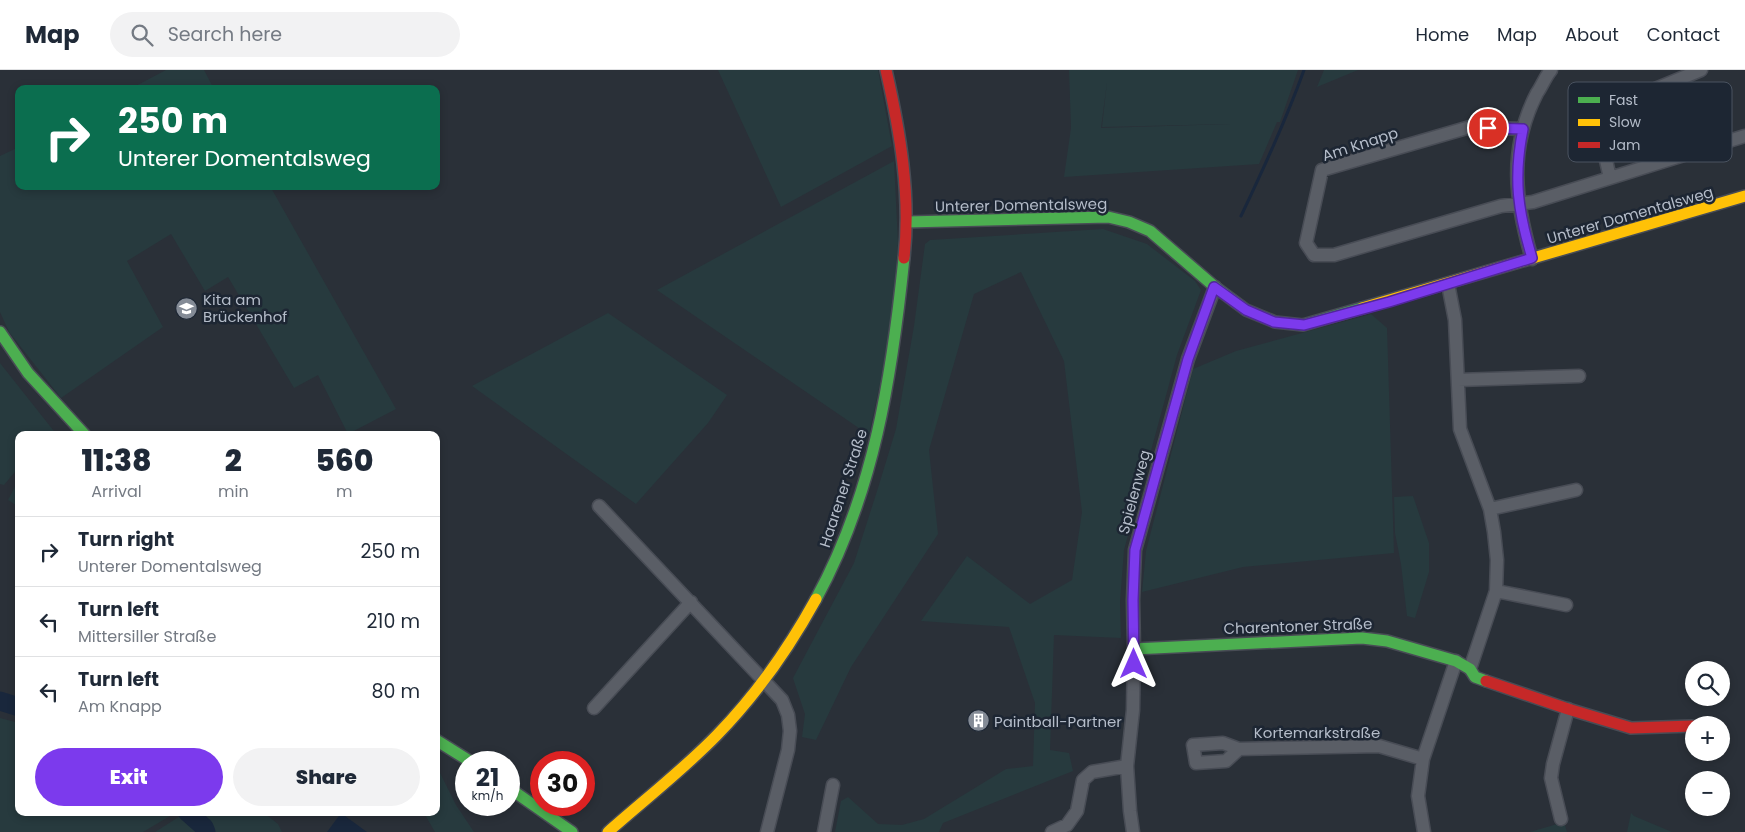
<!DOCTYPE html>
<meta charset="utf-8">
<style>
body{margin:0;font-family:Poppins,sans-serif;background:#f2f2f3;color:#1f2937;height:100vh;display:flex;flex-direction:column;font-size:19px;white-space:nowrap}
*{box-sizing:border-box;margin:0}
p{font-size:16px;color:#747a83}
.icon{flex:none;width:28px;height:28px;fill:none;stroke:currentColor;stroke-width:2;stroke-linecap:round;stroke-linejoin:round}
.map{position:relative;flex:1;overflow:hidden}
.side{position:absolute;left:15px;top:361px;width:425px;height:385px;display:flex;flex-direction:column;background:#fff;border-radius:10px;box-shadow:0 2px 8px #0003}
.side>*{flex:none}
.guide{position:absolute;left:15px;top:15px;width:425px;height:105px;border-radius:10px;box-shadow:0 2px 8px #0003;background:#0b6e4f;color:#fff;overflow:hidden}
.buttons{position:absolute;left:1685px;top:591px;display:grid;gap:10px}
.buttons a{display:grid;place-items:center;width:45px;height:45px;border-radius:50%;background:#fff;box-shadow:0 2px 8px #0003;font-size:25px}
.speed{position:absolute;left:455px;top:681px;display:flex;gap:10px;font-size:25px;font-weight:700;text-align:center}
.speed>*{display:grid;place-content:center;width:65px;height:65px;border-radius:50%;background:#fff;box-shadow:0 2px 8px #0003;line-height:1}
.speed small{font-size:12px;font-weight:400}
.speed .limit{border:8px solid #d22;background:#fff;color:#111}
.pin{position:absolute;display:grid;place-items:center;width:42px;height:42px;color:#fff;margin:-21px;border:2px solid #fff;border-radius:50%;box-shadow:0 1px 5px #0007}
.me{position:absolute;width:55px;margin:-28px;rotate:0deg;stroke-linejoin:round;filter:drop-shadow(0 0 4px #0008)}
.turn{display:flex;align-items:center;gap:18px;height:105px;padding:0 20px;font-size:22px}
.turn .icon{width:65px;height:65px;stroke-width:2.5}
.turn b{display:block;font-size:35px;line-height:42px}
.eta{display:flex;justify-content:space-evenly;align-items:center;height:85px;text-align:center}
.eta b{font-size:30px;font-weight:800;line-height:35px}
.primary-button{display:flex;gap:10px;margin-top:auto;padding:10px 20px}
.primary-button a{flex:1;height:58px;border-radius:30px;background:#7c3aed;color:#fff;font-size:20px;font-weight:800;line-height:58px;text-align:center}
.primary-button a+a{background:#f2f2f3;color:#1f2937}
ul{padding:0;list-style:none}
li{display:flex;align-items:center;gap:15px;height:70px;padding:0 20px;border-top:1px solid #e0e1e3}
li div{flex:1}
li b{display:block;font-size:19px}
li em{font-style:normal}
header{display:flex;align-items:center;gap:30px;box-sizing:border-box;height:70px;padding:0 25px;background:#fff;border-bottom:1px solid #e0e1e3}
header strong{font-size:24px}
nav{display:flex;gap:28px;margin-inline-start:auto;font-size:18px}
.search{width:350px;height:45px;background:#f2f2f3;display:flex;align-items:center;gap:12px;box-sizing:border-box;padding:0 18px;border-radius:28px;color:#747a83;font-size:19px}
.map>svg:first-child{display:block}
.green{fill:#273a3e;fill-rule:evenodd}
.water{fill:#19273c}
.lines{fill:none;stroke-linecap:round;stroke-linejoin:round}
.stream{stroke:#19273c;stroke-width:3}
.river{stroke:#19273c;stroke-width:19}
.street-casing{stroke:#484c55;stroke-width:15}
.fast-casing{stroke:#484c55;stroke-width:14}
.slow-casing{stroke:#484c55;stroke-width:14}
.jam-casing{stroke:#484c55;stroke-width:14}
.street{stroke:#5a5e66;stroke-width:12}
.fast{stroke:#4caf50;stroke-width:11}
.slow{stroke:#ffc107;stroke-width:11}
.jam{stroke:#c62828;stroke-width:11}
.route-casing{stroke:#51269a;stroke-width:12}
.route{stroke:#7c3aed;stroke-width:9}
.labels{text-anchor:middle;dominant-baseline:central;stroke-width:5;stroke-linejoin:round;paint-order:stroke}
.street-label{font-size:15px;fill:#b4bcc9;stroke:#1d2633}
.poi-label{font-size:15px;fill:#b4bcc9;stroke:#1d2633;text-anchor:start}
.key{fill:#1d2633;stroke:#4a5360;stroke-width:1}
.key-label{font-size:14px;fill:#b4bcc9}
</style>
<header>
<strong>Map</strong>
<div class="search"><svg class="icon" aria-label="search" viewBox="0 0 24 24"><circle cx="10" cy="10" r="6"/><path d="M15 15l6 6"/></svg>Search here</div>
<nav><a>Home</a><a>Map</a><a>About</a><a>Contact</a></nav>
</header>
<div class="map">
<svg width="1745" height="762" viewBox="0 0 1745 762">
<rect width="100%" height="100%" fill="#2a3038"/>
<path class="green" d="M166 0H204L214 19H130Z
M718 0H878L892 76 781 137Z
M1069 0H1298L1280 52H1277L1259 94 1064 107 1071 58ZM1107 12 1102 57 1231 54 1101 58Z
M1324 0H1358L1317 17Z
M19 77V116H270L396 339 348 364 318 305 294 318 228 207 205 221 171 164 127 191 163 257 61 328 9 262 0 242V86Z
M894 91 898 173 891 262 869 365 657 220Z
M1103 159 1147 174 1195 211 1201 220 1177 285 1124 480 1120 532 1121 568 1054 565 1050 680 1069 683 1073 701 943 753 939 762H835L841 731 848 727 878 754 902 755 924 749 1006 699 1033 696 1035 633 1009 557 921 551 967 486 1030 534 1072 510 1082 442 1064 291 1021 202 974 224 929 380 938 464 851 597 816 670 802 667 805 644 793 608 854 493 878 418 896 359 914 256 925 174 930 170Z
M608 243 727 325 708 353 636 434 472 316Z
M1371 244 1387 258 1394 483 1243 497 1142 522 1146 481 1193 299 1236 281Z
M0 293 57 365H19V397L4 415 0 414Z
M19 409V437L8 430Z
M1413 426 1429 473V502L1415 548 1407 546 1401 494 1395 463 1394 427Z
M0 648 19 653V742L175 743 143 762H0Z
M436 695 456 735 474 762H435L424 743 436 742Z
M207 743H264L278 754 282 762H215L206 746Z
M1631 743 1634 746 1672 762H1627Z
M182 745 196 762H155Z
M1564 752 1567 762H1530Z"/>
<path class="water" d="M341 743 367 762H327Z"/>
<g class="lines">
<path class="stream" d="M1241 146C1264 98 1286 50 1304 0"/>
<path class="river" d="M0 631 19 637
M187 742 204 757 206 762"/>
<defs>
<path id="street" d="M1523 59 1470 57 1322 100 1306 173 1314 185H1334L1501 136 1533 132 1745 66
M1610 108 1603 77 1613 48 1636 27 1701 0
M1532 189C1515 131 1508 79 1537 23 1542 16 1545 7 1551 0
M1448 214 1455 250 1460 359 1490 439 1494 462 1497 490 1496 521 1470 599
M1458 310 1579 306
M599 436 782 630 788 645 790 661 788 680 767 762
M1490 439 1576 420
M1496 521 1566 535
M594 638 691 532
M1239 679 1226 691 1196 693 1193 675 1223 673 1239 679 1379 676 1423 689
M1561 749 1551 708 1553 694 1568 639
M824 762 833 715
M1052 762 1067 755 1077 741 1083 710 1092 702 1127 696
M1133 762 1130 741 1127 696 1133 640 1134 579 1133 530 1135 480 1188 289 1215 217
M1424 762 1418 726 1423 689 1456 591"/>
<path id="fast" d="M907 152 1108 147 1129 152 1150 161 1215 217 1246 240 1275 252 1303 255 1362 238
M0 262 28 303 85 365
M816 529C874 423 892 306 904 188
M1134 579 1362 568 1387 571 1456 591 1470 599 1475 607 1486 611
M436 670 471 692
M509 718 572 762"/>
<path id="slow" d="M1362 238 1745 126
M608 762C644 730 683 700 717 665 756 625 789 578 816 529"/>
<path id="jam" d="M886 0C900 61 911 125 904 188
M1486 611 1568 639 1631 658 1692 656"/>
</defs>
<use href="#street" class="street-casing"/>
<use href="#fast" class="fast-casing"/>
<use href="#slow" class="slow-casing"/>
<use href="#jam" class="jam-casing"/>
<use href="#street" class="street"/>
<use href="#fast" class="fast"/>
<use href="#slow" class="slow"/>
<use href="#jam" class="jam"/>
</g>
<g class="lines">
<defs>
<path id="route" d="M1134 594 1133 530 1135 480 1188 289 1214 217 1246 240 1274 252 1304 255 1389 232 1532 188C1518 141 1513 109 1523 59L1488 58"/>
</defs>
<use href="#route" class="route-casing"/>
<use href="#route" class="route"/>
</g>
<defs>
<symbol id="school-disc" viewBox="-11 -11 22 22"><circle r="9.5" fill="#848b96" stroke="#1d2633"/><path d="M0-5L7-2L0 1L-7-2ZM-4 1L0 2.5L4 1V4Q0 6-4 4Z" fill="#fff"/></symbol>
<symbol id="building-disc" viewBox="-11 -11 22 22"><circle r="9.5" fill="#848b96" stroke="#1d2633"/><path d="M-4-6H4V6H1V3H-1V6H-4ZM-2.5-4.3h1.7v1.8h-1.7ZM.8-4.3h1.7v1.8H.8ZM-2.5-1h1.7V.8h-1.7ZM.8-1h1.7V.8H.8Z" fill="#fff"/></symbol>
</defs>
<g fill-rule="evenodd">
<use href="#school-disc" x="174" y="226" width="25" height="25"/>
<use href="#building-disc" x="966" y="638" width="25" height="25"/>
</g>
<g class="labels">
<g class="street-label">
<text transform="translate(1360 74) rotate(-18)">Am Knapp</text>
<text transform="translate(1021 135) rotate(-1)">Unterer Domentalsweg</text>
<text transform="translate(1630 145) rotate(-16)">Unterer Domentalsweg</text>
<text transform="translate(843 418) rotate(-72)">Haarener Straße</text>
<text transform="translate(1134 422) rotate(-75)">Spielenweg</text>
<text transform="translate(1298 556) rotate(-2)">Charentoner Straße</text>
<text x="1317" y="662">Kortemarkstraße</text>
</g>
<g class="poi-label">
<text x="203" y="229">Kita am<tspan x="203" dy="17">Brückenhof</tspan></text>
<text x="994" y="651">Paintball-Partner</text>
</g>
</g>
<rect x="1568" y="12" width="164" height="80" rx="8" class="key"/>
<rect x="1578" y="27" width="22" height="6" fill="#4caf50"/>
<rect x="1578" y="49" width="22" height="7" fill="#ffc107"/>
<rect x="1578" y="72" width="22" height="6" fill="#c62828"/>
<g class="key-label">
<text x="1609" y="35">Fast</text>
<text x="1609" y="57">Slow</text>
<text x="1609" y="80">Jam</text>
</g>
</svg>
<div class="buttons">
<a><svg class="icon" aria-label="search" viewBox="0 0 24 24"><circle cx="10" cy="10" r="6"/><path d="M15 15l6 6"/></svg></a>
<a>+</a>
<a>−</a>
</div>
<div class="speed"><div>21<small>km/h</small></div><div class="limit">30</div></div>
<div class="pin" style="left:1488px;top:58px;background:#d93025"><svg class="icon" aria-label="arrive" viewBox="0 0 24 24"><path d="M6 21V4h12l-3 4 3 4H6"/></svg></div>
<svg class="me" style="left:1134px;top:594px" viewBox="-20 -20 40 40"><path d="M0-17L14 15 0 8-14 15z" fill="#7c3aed" stroke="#fff" stroke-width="4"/></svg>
<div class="guide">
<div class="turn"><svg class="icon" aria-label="right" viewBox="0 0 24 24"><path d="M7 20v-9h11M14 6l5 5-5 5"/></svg><div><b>250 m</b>Unterer Domentalsweg</div></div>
</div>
<section class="side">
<div class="eta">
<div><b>11:38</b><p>Arrival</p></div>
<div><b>2</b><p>min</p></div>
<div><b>560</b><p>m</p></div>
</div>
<ul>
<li><svg class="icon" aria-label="right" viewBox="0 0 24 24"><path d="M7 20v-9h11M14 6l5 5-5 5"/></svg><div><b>Turn right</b><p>Unterer Domentalsweg</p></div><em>250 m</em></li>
<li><svg class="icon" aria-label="left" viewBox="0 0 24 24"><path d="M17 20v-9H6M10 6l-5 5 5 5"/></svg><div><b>Turn left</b><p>Mittersiller Straße</p></div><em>210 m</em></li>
<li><svg class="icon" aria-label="left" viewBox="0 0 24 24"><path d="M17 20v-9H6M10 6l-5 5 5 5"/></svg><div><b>Turn left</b><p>Am Knapp</p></div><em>80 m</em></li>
</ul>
<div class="primary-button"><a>Exit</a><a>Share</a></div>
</section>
</div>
